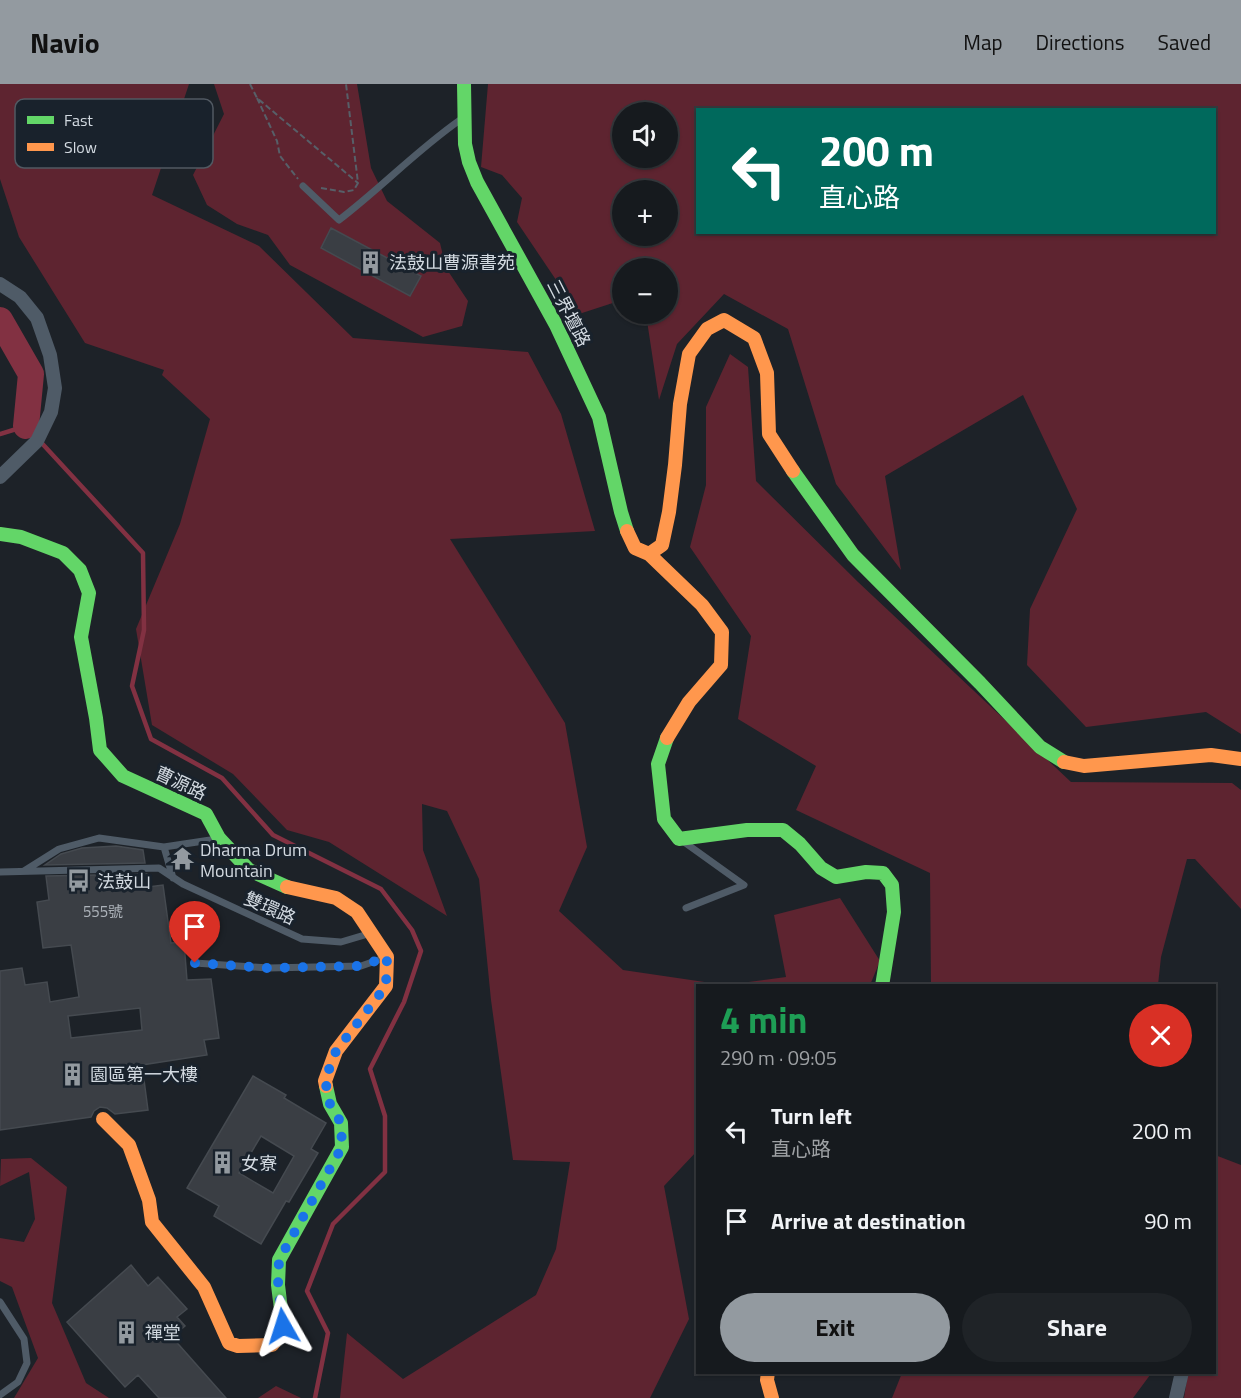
<!DOCTYPE html>
<meta charset="utf-8">
<style>
body{margin:0;font-family:"Titillium Web","Noto Sans TC",sans-serif;background:#1f2327;color:#f1f3f6;height:100vh;display:flex;flex-direction:column;font-size:22px;white-space:nowrap}
*{box-sizing:border-box;margin:0}
p{font-size:20px;color:#9ea1a4}
.icon{flex:none;width:33px;height:33px;fill:none;stroke:currentColor;stroke-width:2;stroke-linecap:round;stroke-linejoin:round}
.map{position:relative;flex:1;overflow:hidden}
.drawer{position:absolute;left:696px;top:900px;width:520px;height:390px;display:flex;flex-direction:column;background:#161a1e;border-radius:0px;box-shadow:0 2px 4px #0004,0 0 0 2px #35383c}
.drawer>*{flex:none}
.top-card{position:absolute;left:696px;top:24px;width:520px;height:126px;border-radius:0px;box-shadow:0 2px 4px #0004,0 0 0 2px #35383c;background:#00695c;color:#fff;overflow:hidden}
.tools{position:absolute;left:612px;top:18px;display:grid;gap:12px}
.tools a{display:grid;place-items:center;width:66px;height:66px;border-radius:50%;background:#161a1e;box-shadow:0 2px 4px #0004,0 0 0 2px #35383c;font-size:30px}
.pin{position:absolute;display:grid;place-items:center;width:51px;height:51px;color:#fff;margin:-62px -26px;border-radius:50% 50% 50% 0;rotate:-45deg;box-shadow:0 0 6px #0007}
.pin .icon{rotate:45deg}
.me{position:absolute;width:66px;margin:-33px;rotate:354deg;stroke-linejoin:round;filter:drop-shadow(0 0 4px #0008)}
.turn{display:flex;align-items:center;gap:21px;height:126px;padding:0 24px;font-size:27px}
.turn .icon{width:78px;height:78px;stroke-width:2.5}
.turn b{display:block;font-size:42px;line-height:51px}
.round{display:grid;place-items:center;flex:none;width:63px;height:63px;border-radius:32px;background:#1f2327}
.headline{display:flex;align-items:center;justify-content:space-between;height:102px;padding:0 24px}
h1{font-size:36px;font-weight:700;line-height:45px;color:#1e9e55}
.button{display:flex;gap:12px;margin-top:auto;padding:12px 24px}
.button a{flex:1;height:69px;border-radius:36px;background:#939aa0;color:#111;font-size:24px;font-weight:700;line-height:69px;text-align:center}
.button a+a{background:#1f2327;color:#f1f3f6}
ul{padding:0;list-style:none}
li{display:flex;align-items:center;gap:18px;height:90px;padding:0 24px}
li div{flex:1}
li b{display:block;font-size:22px}
li em{font-style:normal}
header{display:flex;align-items:center;gap:36px;box-sizing:border-box;height:84px;padding:0 30px;background:#939aa0;color:#111}
header strong{font-size:28px}
nav{display:flex;gap:33px;margin-inline-start:auto;font-size:21px}
.map>svg:first-child{display:block}
.green{fill:#5e2430;fill-rule:evenodd}
.lines{fill:none;stroke-linecap:round;stroke-linejoin:round}
.stream{stroke:#823142;stroke-width:4.5}
.river{stroke:#823142;stroke-width:26}
.building{fill:#3a3e44;stroke:#454a50;stroke-width:1.5;fill-rule:evenodd}
.path{stroke:#575f68;stroke-width:2;stroke-dasharray:6 3;stroke-linecap:butt}
.lane{stroke:#4f5b67;stroke-width:7}
.street{stroke:#4f5b67;stroke-width:14}
.fast{stroke:#63d668;stroke-width:14}
.slow{stroke:#ff974d;stroke-width:14}
.route{stroke:#1a73e8;stroke-width:10;stroke-dasharray:0 18}
.labels{text-anchor:middle;dominant-baseline:central;stroke-width:6;stroke-linejoin:round;paint-order:stroke}
.number-label{font-size:15px;fill:#adb3ba}
.poi-label{font-size:18px;fill:#d3dae1;stroke:#19222c;text-anchor:start}
.street-label{font-size:18px;fill:#d3dae1;stroke:#19222c}
.key{fill:#19222c;stroke:#515962;stroke-width:1.5}
.key-label{font-size:16px;fill:#d3dae1}
</style>
<header>
<strong>Navio</strong>
<nav><a>Map</a><a>Directions</a><a>Saved</a></nav>
</header>
<div class="map">
<svg width="1241" height="1314" viewBox="0 0 1241 1314">
<rect width="100%" height="100%" fill="#1d2228"/>
<path class="green" d="M0 0H189L152 111 259 162 353 254 528 268 561 330 595 447 450 455 565 639 587 763 559 827 623 886 725 901 786 893 774 831 840 814 880 877 870 901 698 902 697 1067 664 1102 689 1235 650 1314H340L347 1249 403 1295 536 1211 556 1165 570 1078 513 1076 491 916 479 795 447 727 422 720 423 766 447 832 329 758 287 746 233 690 152 641 136 545 180 440 210 335 162 291 164 286 85 259 19 153 0 95Z
M214 0H357L371 84 387 117 440 159 446 184 468 217 462 242 423 253 290 181 268 151 237 140 207 121 193 91 224 30Z
M488 0H1241V650L1206 628 1086 643 1027 581 1030 525 1077 425 1023 311 885 392 901 486 836 400 788 245 724 210 677 260 659 316 646 230H668V184H622V216L579 230 517 138 522 114 502 91 481 83ZM698 26H1215V148H698ZM622 28H668V74H622ZM622 106H668V152H622Z
M730 270 748 283 756 397 858 498 1071 698 1232 699 1241 706V825L1195 775H1187L1161 873 1158 901H931L930 789 796 726 816 682 738 635 751 552 690 463 706 401V323Z
M1215 1071 1241 1081V1314H1184L1188 1289 1215 1288Z
M31 1074 67 1103 52 1219 86 1299 109 1314H14L38 1274 12 1203 0 1197V1154L24 1158 35 1135 29 1088 0 1102 1 1075Z
M1149 1288 1150 1291 1133 1314H892L902 1289Z
M276 1302 301 1314H258Z"/>
<g class="lines">
<path class="stream" d="M0 350 26 342 143 469 144 546 132 602 151 655 222 694 273 751 381 805 412 846 421 867 404 918 370 985 385 1032V1088L333 1140 307 1207 328 1249 315 1314"/>
<path class="river" d="M0 236 31 290 26 342"/>
</g>
<path class="building" d="M331 144 421 192 410 212 321 164Z
M116 762 143 766 145 779 45 781 61 770 82 764Z
M147 790 148 803 163 801 171 859 184 858 187 896 211 895 219 954 204 956 207 971 142 981 148 1026 115 1030 107 1024 100 1023 94 1027 91 1033 0 1046V887L22 884 25 901 47 898 50 918 79 913 71 861 43 864 37 818 49 816 46 792ZM140 924 142 946 71 954 68 932Z
M253 992 286 1011 284 1014 326 1039 311 1065 318 1069 289 1118 286 1117 261 1160 214 1132 219 1122 187 1104ZM261 1052 294 1072 273 1109 239 1089Z
M131 1181 148 1202 158 1193 187 1225 177 1233 185 1242 172 1253 226 1314H159L138 1291 125 1303 67 1238Z"/>
<g class="lines">
<path class="path" d="M250 0 257 14 358 99
M257 14 277 57 280 72 298 95
M321 104 344 108 354 106 358 99 346 0"/>
<path class="lane" d="M303 102 339 136C381 104 417 66 460 36
M684 758 744 801 686 824
M164 763 173 794
M24 787 59 765 99 754 164 763 217 755
M0 788 159 784 183 800 302 855 341 858 368 850
M195 879 268 884 361 882 384 874
M0 1218 24 1255 27 1279 18 1298 0 1311"/>
<path class="street" d="M0 200 20 213 37 234 50 271 55 304 51 328 37 357 0 393
M1176 1314 1182 1288"/>
<path class="fast" d="M464 0 465 60 469 78 477 98 556 241 599 333 621 428 627 447
M793 387 853 471 980 599 1040 663 1064 678
M0 450 21 453 63 469 80 486 89 509 81 553 96 634 100 666 123 692 206 730 219 754 249 786 287 803
M667 654 658 680 664 735 679 755 747 746H783L800 760 821 784 836 793 866 788 883 789 892 801 894 828 882 902
M275 1257 283 1242 278 1201 279 1176 342 1063 341 1039 330 1020 326 1002"/>
<path class="slow" d="M627 447 635 464 649 470 702 521 722 548 721 581 689 618 667 654
M649 470 662 461 669 428 675 381 680 320 689 270 707 245 724 236 754 254 767 289 769 350 793 387
M1064 678 1084 682 1211 671 1241 675
M287 803 336 814 357 828 387 873 386 902 336 967 325 997 326 1002
M103 1035 129 1061 149 1116 152 1138 204 1203 229 1259 238 1262 272 1261 275 1257
M768 1288 767 1296 772 1314"/>
</g>
<g class="lines">
<path class="route" d="M195 879 268 884 361 882 387 873 386 902 336 967 325 996 330 1020 341 1039 342 1063 279 1176 278 1201 283 1242"/>
</g>
<defs>
<symbol id="building-bare" viewBox="-9 -9 18 18"><path d="M-4-6H4V6H1V3H-1V6H-4ZM-2.5-4.3h1.7v1.8h-1.7ZM.8-4.3h1.7v1.8H.8ZM-2.5-1h1.7V.8h-1.7ZM.8-1h1.7V.8H.8Z" fill="#939aa0" stroke="#19222c" stroke-width="2.5" paint-order="stroke"/></symbol>
<symbol id="temple-bare" viewBox="-9 -9 18 18"><path d="M0-6L5-2H3V0L6.5 2.5H4V6H1.5V3h-3V6H-4V2.5H-6.5L-3 0V-2H-5Z" fill="#939aa0" stroke="#19222c" stroke-width="2.5" paint-order="stroke"/></symbol>
<symbol id="bus-bare" viewBox="-9 -9 18 18"><path d="M-5-6H5V4H4V6H2V4H-2V6H-4V4H-5ZM-3.5-4V0h7V-4ZM-3.5 1.2v1.5H-2V1.2ZM2 1.2v1.5H3.5V1.2Z" fill="#939aa0" stroke="#19222c" stroke-width="2.5" paint-order="stroke"/></symbol>
</defs>
<g fill-rule="evenodd">
<use href="#building-bare" x="354" y="162" width="33" height="33"/>
<use href="#temple-bare" x="166" y="758" width="33" height="33"/>
<use href="#bus-bare" x="62" y="780" width="33" height="33"/>
<use href="#building-bare" x="56" y="974" width="33" height="33"/>
<use href="#building-bare" x="206" y="1062" width="33" height="33"/>
<use href="#building-bare" x="110" y="1232" width="33" height="33"/>
</g>
<g class="labels">
<g class="number-label">
<text x="103" y="827">555號</text>
</g>
<g class="poi-label">
<text x="389" y="178">法鼓山曹源書苑</text>
<text x="200" y="765">Dharma Drum<tspan x="200" dy="21">Mountain</tspan></text>
<text x="97" y="797">法鼓山</text>
<text x="90" y="990">園區第一大樓</text>
<text x="241" y="1079">女寮</text>
<text x="145" y="1248">禪堂</text>
</g>
<g class="street-label">
<text transform="translate(569 229) rotate(63)">三界壇路</text>
<text transform="translate(181 699) rotate(25)">曹源路</text>
<text transform="translate(270 824) rotate(24)">雙環路</text>
</g>
</g>
<rect x="15" y="15" width="198" height="69" rx="9" class="key"/>
<rect x="27" y="32" width="27" height="8" fill="#63d668"/>
<rect x="27" y="59" width="27" height="8" fill="#ff974d"/>
<g class="key-label">
<text x="64" y="42">Fast</text>
<text x="64" y="69">Slow</text>
</g>
</svg>
<div class="tools">
<a><svg class="icon" aria-label="sound" viewBox="0 0 24 24"><path d="M4 9h4l5-4v14l-5-4H4zM17 9q2 3 0 6"/></svg></a>
<a>+</a>
<a>−</a>
</div>
<div class="pin" style="left:195px;top:879px;background:#d93025"><svg class="icon" aria-label="arrive" viewBox="0 0 24 24"><path d="M6 21V4h12l-3 4 3 4H6"/></svg></div>
<svg class="me" style="left:283px;top:1242px" viewBox="-20 -20 40 40"><path d="M0-17L14 15 0 8-14 15z" fill="#1a73e8" stroke="#fff" stroke-width="4"/></svg>
<div class="top-card">
<div class="turn"><svg class="icon" aria-label="left" viewBox="0 0 24 24"><path d="M17 20v-9H6M10 6l-5 5 5 5"/></svg><div><b>200 m</b>直心路</div></div>
</div>
<section class="drawer">
<div class="headline"><div><h1>4 min</h1><p>290 m · 09:05</p></div><a class="round" style="background:#d93025;color:#fff"><svg class="icon" aria-label="close" viewBox="0 0 24 24"><path d="M6 6l12 12M18 6L6 18"/></svg></a></div>
<ul>
<li><svg class="icon" aria-label="left" viewBox="0 0 24 24"><path d="M17 20v-9H6M10 6l-5 5 5 5"/></svg><div><b>Turn left</b><p>直心路</p></div><em>200 m</em></li>
<li><svg class="icon" aria-label="arrive" viewBox="0 0 24 24"><path d="M6 21V4h12l-3 4 3 4H6"/></svg><div><b>Arrive at destination</b></div><em>90 m</em></li>
</ul>
<div class="button"><a>Exit</a><a>Share</a></div>
</section>
</div>
